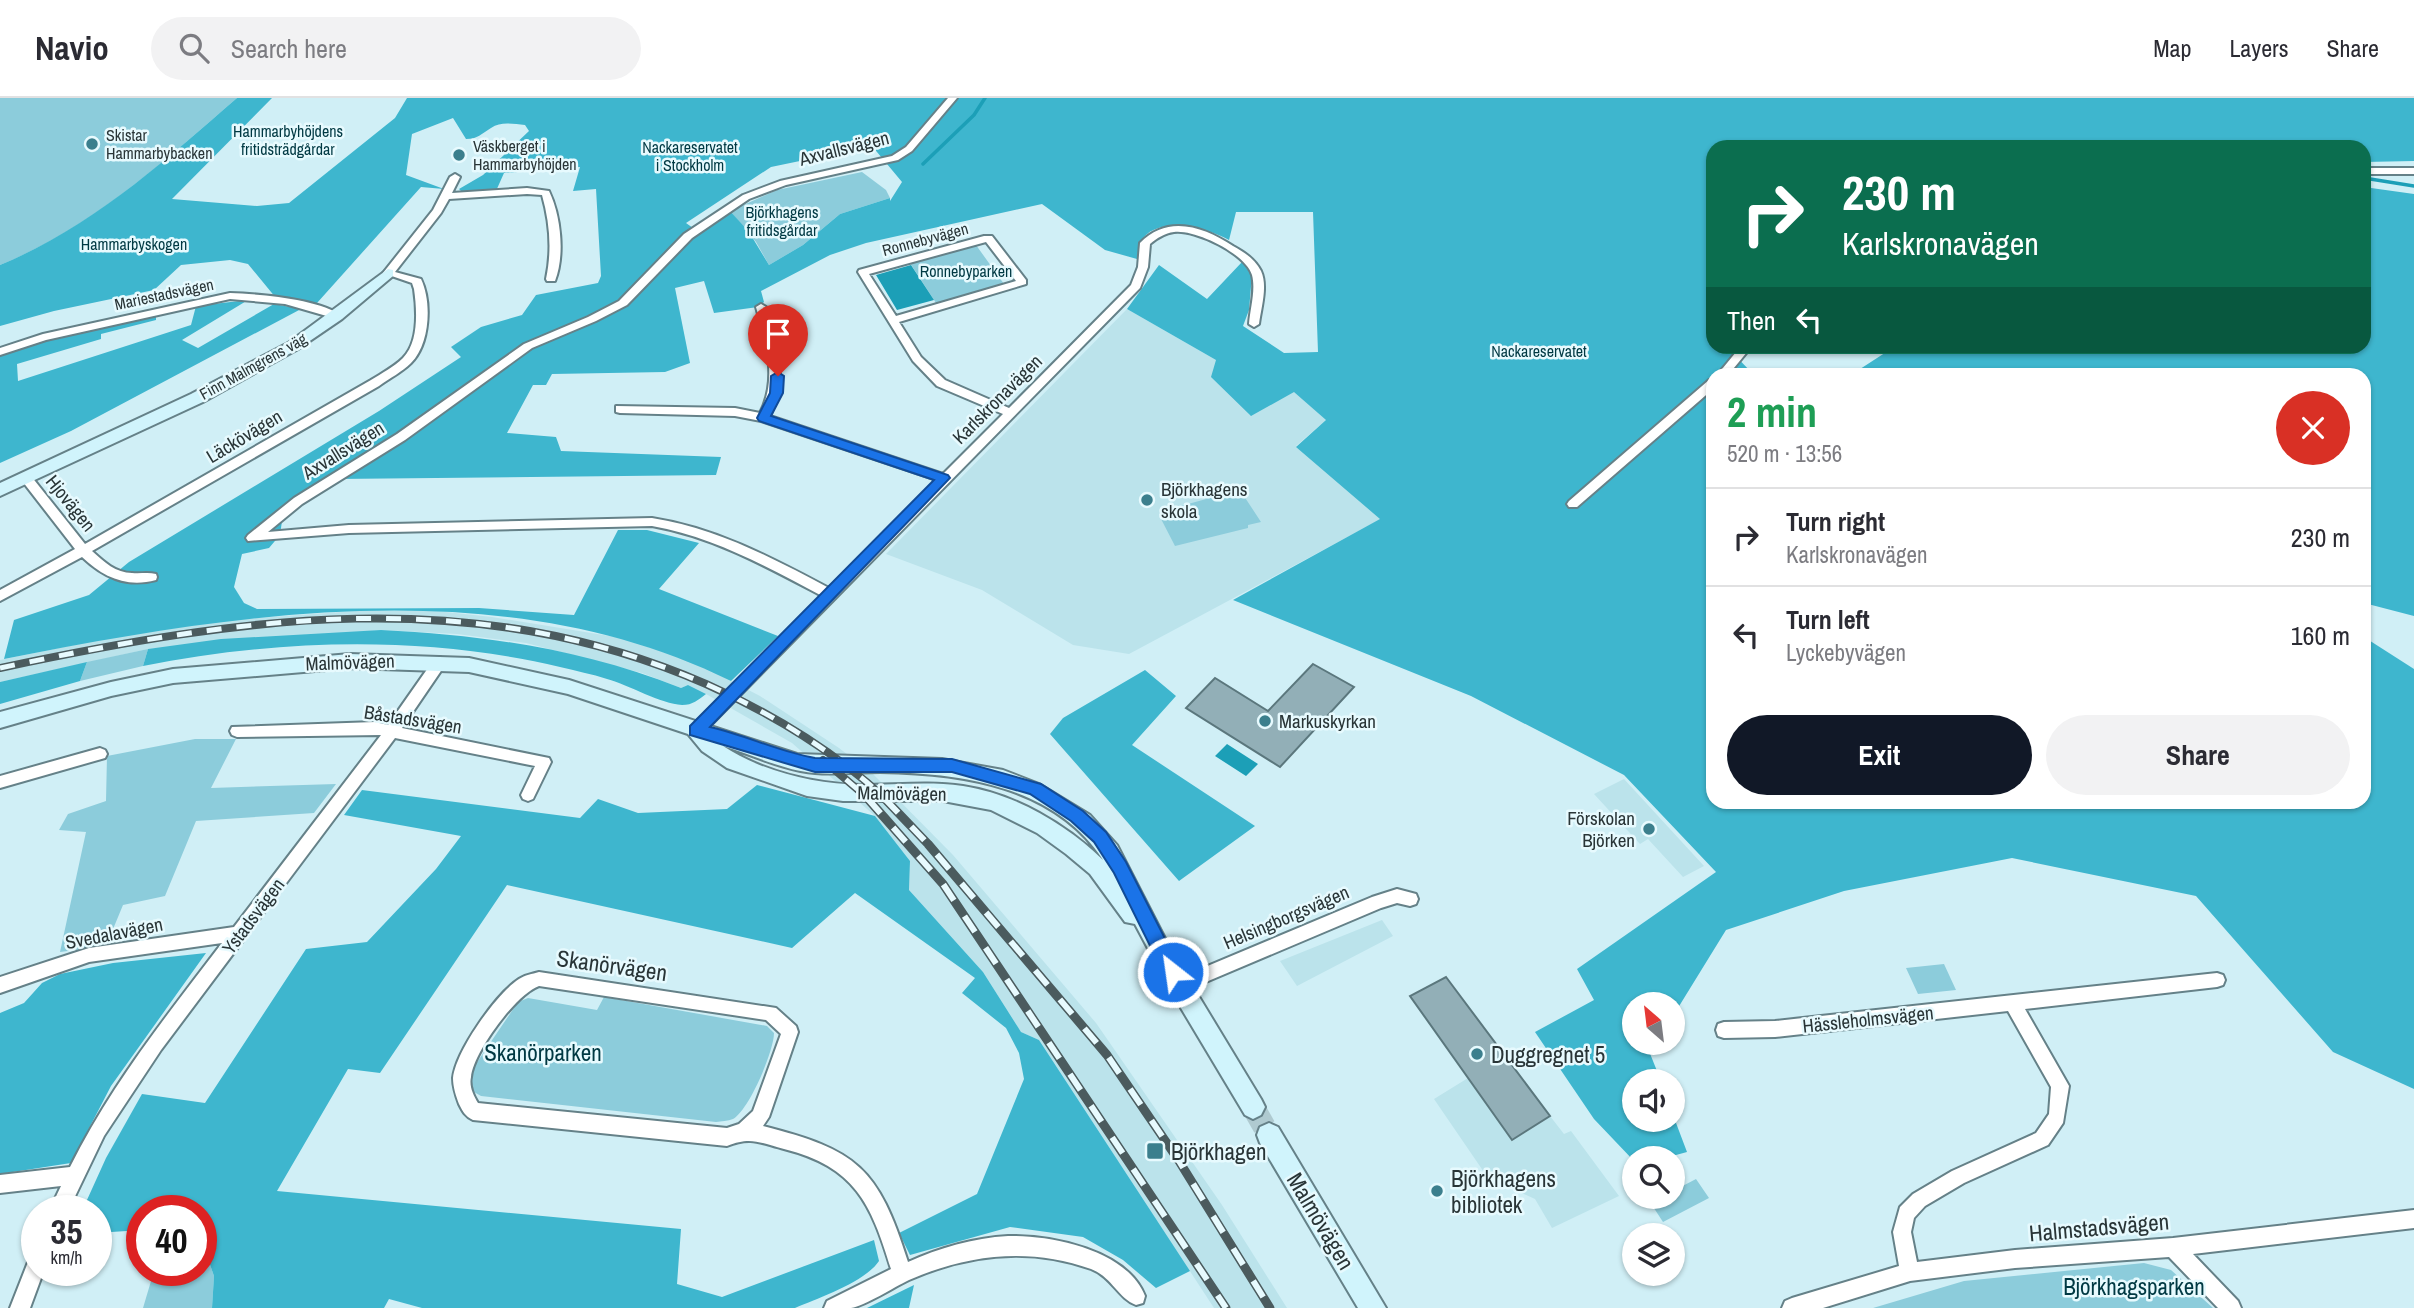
<!DOCTYPE html>
<meta charset="utf-8">
<style>
body{margin:0;font-family:"Archivo Narrow",sans-serif;background:#f2f2f3;color:#2b2b33;height:100vh;display:flex;flex-direction:column;font-size:26px;white-space:nowrap}
*{box-sizing:border-box;margin:0}
p{font-size:23px;color:#7c7c81}
.icon{flex:none;width:38px;height:38px;fill:none;stroke:currentColor;stroke-width:2;stroke-linecap:round;stroke-linejoin:round}
.map{position:relative;flex:1;overflow:hidden}
.sheet{position:absolute;left:1706px;top:270px;width:665px;height:441px;display:flex;flex-direction:column;background:#fff;border-radius:21px;box-shadow:0 2px 5px #0004}
.sheet>*{flex:none}
.guide{position:absolute;left:1706px;top:42px;width:665px;height:214px;border-radius:21px;box-shadow:0 2px 5px #0004;background:#0b6e4f;color:#fff;overflow:hidden}
.needle{width:46px;rotate:332deg}
.tools{position:absolute;left:1622px;top:894px;display:grid;gap:14px}
.tools a{display:grid;place-items:center;width:63px;height:63px;border-radius:50%;background:#fff;box-shadow:0 2px 5px #0004;font-size:35px}
.speed{position:absolute;left:21px;top:1097px;display:flex;gap:14px;font-size:35px;font-weight:700;text-align:center}
.speed>*{display:grid;place-content:center;width:91px;height:91px;border-radius:50%;background:#fff;box-shadow:0 2px 5px #0004;line-height:1}
.speed small{font-size:18px;font-weight:400}
.speed .limit{border:10px solid #d22;background:#fff;color:#111}
.pin{position:absolute;display:grid;place-items:center;width:60px;height:60px;color:#fff;margin:-72px -30px;border-radius:50% 50% 50% 0;rotate:-45deg;box-shadow:0 0 7px #0007}
.pin .icon{rotate:45deg}
.me{position:absolute;width:77px;margin:-38px;rotate:330deg;stroke-linejoin:round;filter:drop-shadow(0 0 5px #0008)}
.turn{display:flex;align-items:center;gap:24px;height:147px;padding:0 21px;font-size:32px}
.turn .icon{width:91px;height:91px;stroke-width:2.5}
.turn b{display:block;font-size:49px;line-height:60px}
.then{display:flex;align-items:center;height:66px;padding:0 21px;background:#0003;gap:14px;font-size:26px}
.round{display:grid;place-items:center;flex:none;width:74px;height:74px;border-radius:37px;background:#f2f2f3}
.summary{display:flex;align-items:center;justify-content:space-between;height:119px;padding:0 21px}
h1{font-size:42px;font-weight:700;line-height:52px;color:#1e9e55}
.primary-button{display:flex;gap:14px;margin-top:auto;padding:14px 21px}
.primary-button a{flex:1;height:80px;border-radius:42px;background:#111827;color:#fff;font-size:28px;font-weight:700;line-height:80px;text-align:center}
.primary-button a+a{background:#f2f2f3;color:#2b2b33}
ul{padding:0;list-style:none}
li{display:flex;align-items:center;gap:21px;height:98px;padding:0 21px;border-top:2px solid #e1e1e2}
li div{flex:1}
li b{display:block;font-size:26px}
li em{font-style:normal}
header{display:flex;align-items:center;gap:42px;box-sizing:border-box;height:98px;padding:0 35px;background:#fff;border-bottom:2px solid #e1e1e2}
header strong{font-size:33px}
nav{display:flex;gap:38px;margin-inline-start:auto;font-size:24px}
.search{width:490px;height:63px;background:#f2f2f3;display:flex;align-items:center;gap:18px;box-sizing:border-box;padding:0 24px;border-radius:38px;color:#7c7c81;font-size:26px}
.map>svg:first-child{display:block}
.built{fill:#bbe3eb}
.green{fill:#8cccdb}
.forest{fill:#3eb6ce;fill-rule:evenodd}
.water{fill:#1c9fb7}
.lines{fill:none;stroke-linecap:round;stroke-linejoin:round}
.stream{stroke:#1c9fb7;stroke-width:3.5}
.building{fill:#92afb7;stroke:#5b777d;stroke-width:2}
.secondary-tunnel{stroke:#afcad0;stroke-width:23;stroke-dasharray:23 11;stroke-linecap:butt}
.street-casing{stroke:#658188;stroke-width:4}
.secondary-casing{stroke:#658188;stroke-width:4}
.street{fill:#fff;fill-rule:evenodd}
.secondary{fill:#d0f4fc;fill-rule:evenodd}
.rail-far1-casing{stroke:#4b5b5e;stroke-width:8}
.rail-casing{stroke:#4b5b5e;stroke-width:9}
.rail-far1{stroke:#e7fafe;stroke-width:5;stroke-dasharray:15;stroke-linecap:butt}
.rail{stroke:#e7fafe;stroke-width:6;stroke-dasharray:19;stroke-linecap:butt}
.route{fill:#1a73e8;stroke:#114b97;stroke-width:2}
.poi-dot{fill:#3b7f8d;stroke:#e7fafe;stroke-width:2.5}
.labels{text-anchor:middle;dominant-baseline:central;stroke-width:5;stroke-linejoin:round;paint-order:stroke}
.far-park-label{font-size:16px;fill:#003943;stroke:#e7fafe}
.far-poi-label{font-size:16px;fill:#293537;stroke:#e7fafe;text-anchor:start}
.far-street-label{font-size:16px;fill:#293537;stroke:#e7fafe}
.street-label{font-size:19px;fill:#293537;stroke:#e7fafe}
.poi-label{font-size:19px;fill:#293537;stroke:#e7fafe;text-anchor:start}
.near-street-label{font-size:23px;fill:#293537;stroke:#e7fafe}
.near-park-label{font-size:23px;fill:#003943;stroke:#e7fafe}
.near-poi-label{font-size:23px;fill:#293537;stroke:#e7fafe;text-anchor:start}
</style>
<header>
<strong>Navio</strong>
<div class="search"><svg class="icon" aria-label="search" viewBox="0 0 24 24"><circle cx="10" cy="10" r="6"/><path d="M15 15l6 6"/></svg>Search here</div>
<nav><a>Map</a><a>Layers</a><a>Share</a></nav>
</header>
<div class="map">
<svg width="2414" height="1210" viewBox="0 0 2414 1210">
<rect width="100%" height="100%" fill="#d0eff6"/>
<path class="built" d="M1127 211 1216 262 1250 317 1294 293 1326 322 1296 348 1381 421 1129 556 1073 547 982 492 886 456Z
M370 512 437 513 492 519 622 540 694 564 760 598 839 650 873 676 953 757 1096 925 1222 1107 1287 1210H1214L1039 942 1021 934 983 874 909 792 910 763 875 718 792 645 706 596 688 587 681 590 642 575 526 545 457 536 382 532 148 551 0 584V562L113 539 230 522Z
M1624 681 1704 768 1683 779 1648 741 1640 746 1594 696Z
M1382 822 1393 838 1297 888 1280 863Z
M1468 980 1512 1042 1550 1018 1564 1036 1571 1033 1619 1098 1552 1130 1535 1101 1488 1080 1434 1001Z"/>
<path class="green" d="M0 0H237C163 64 92 130 0 167Z
M862 74 886 92 890 100 840 116 803 147 769 167 756 144 730 113 777 92Z
M976 147 1004 186 936 205 910 165Z
M1228 395 1231 398 1242 395 1261 424 1248 427V430L1175 448 1159 417 1171 414 1170 411Z
M148 551 143 568 80 583 87 564Z
M195 641H236L211 690 336 686 314 715 196 723 165 798 123 807 106 848 60 854 86 734 59 732 68 716 106 703 107 658Z
M1944 866 1956 892 1918 896 1906 870Z
M604 899 767 928 774 935C774 953 749 1012 733 1021 728 1023 721 1023 716 1024L481 998 474 994 469 976 518 904 528 900 597 912Z
M1696 1081 1709 1100 1663 1124 1650 1104 1661 1099H1673V1093Z
M201 1141 214 1178 212 1210H143L154 1173 201 1172Z
M2144 1165 2171 1172 2213 1210H1873L1964 1183Z"/>
<path class="forest" d="M237 0H272L172 101 257 108 289 105 395 20 407 0H2414V63L2364 64V49H2146L2069 42 2045 49H1713V197L1707 200 1713 211V248L1727 249 1753 276H1713V704H2364V539L2414 571V991L2333 954 2196 798 2012 760 1844 793 1726 832 1673 918V906H1634V945H1655L1649 953 1661 983 1634 984V1022H1673V1017L1687 1054 1665 1060 1634 1063 1594 1021 1535 934 1594 902 1577 871 1716 774 1624 677 1471 598 1233 502 1380 421 1296 349 1326 322 1294 294 1251 318 1211 279 1216 262 1127 211 1159 167 1207 201 1242 164 1252 177 1249 212 1243 228 1284 255 1318 254 1313 114H1236L1229 142C1209 130 1154 116 1141 144 1138 149 1138 156 1137 161L1105 152 1042 106 866 145 830 157 761 193 764 204 758 209 714 215 704 183 675 190 690 265 665 274 552 276 546 287H533L507 335 556 339 561 353 721 359 716 377 336 381 298 407 282 423 280 437 269 450 242 456 234 489 244 505 257 511 479 510 574 517 618 432H647L699 445 659 491 778 538 731 583C506 472 240 514 4 561L14 522 89 497 129 464 379 313 461 259 451 249 481 229 522 217 536 197 598 185 601 178 596 91 573 93 580 69 504 75 496 93 463 95 459 91 483 77 529 33 525 27C513 26 501 23 491 30 481 36 478 41 466 41L453 20 412 36 406 77 444 91 421 89 317 205 276 200 248 166 230 162 181 167 154 192 54 213 0 228V167C92 129 163 64 237 0ZM872 48 902 84 890 103V100L840 116 803 147 769 167 749 134 730 113 693 130 686 125 771 69Z
M2364 89 2414 96V518L2364 505V276H1844L1857 273 1894 249 2364 248Z
M248 202 182 242 198 250 274 206 301 211 71 333 0 365V258L36 245 156 217V222L101 236V241L17 266 18 283 191 227 196 208Z
M381 532C490 538 578 550 681 590L688 587 706 596C698 602 693 607 682 607 661 606 629 587 607 581 592 576 576 573 560 569 426 537 278 541 143 568L148 551 221 541Z
M87 564 80 583 0 606V584Z
M1145 572 1176 598 1132 647 1255 728 1179 783 1050 636 1063 620Z
M757 687 875 718 910 763 909 792 983 874 1021 934 1039 942 1190 1173 1156 1190 1123 1162 1083 1139 1010 1129 910 1157 899 1135 977 1096 1024 981 1019 955 1006 930 962 895 975 880 855 795 792 850 507 787 380 975 348 971 277 1093 681 1131 677 1186 722 1199 874 1142 879 1163C865 1184 819 1200 795 1210H422L389 1201 384 1210H212L214 1178 201 1141V1113H142V1132L96 1135V1113H82L106 1060 142 996 205 1005 306 851 367 844 436 771 461 738 344 717 362 692 580 720 598 701 638 715 727 711Z
M206 855 111 988 71 1065 0 1076V915L24 905 42 885 60 876 113 865Z
M914 1187 909 1210H867Z"/>
<path class="water" d="M911 167 934 202 897 212 876 177Z
M1227 646 1258 666 1246 678 1215 658Z"/>
<g class="lines">
<path class="stream" d="M923 66 974 17 985 0
M2364 80 2414 88"/>
</g>
<path class="building" d="M1313 566 1354 589 1280 669 1186 610 1215 580 1268 613Z
M1446 879 1550 1018 1512 1042 1410 898Z"/>
<g class="lines">
<path class="secondary-tunnel" d="M1253 1009 1269 1037"/>
<defs>
<path id="street" d="M948 0H957L912 53 898 62 786 87 749 101 692 140 627 207 596 223 532 250 405 342 302 406 268 434 349 427 652 420C717 430 772 460 829 490L937 382 761 323 735 318 620 315 616 314V308L735 310 760 315C778 280 766 245 756 209L761 206 766 209C778 247 788 281 770 318L943 376 1003 316 937 288 913 263 858 174 859 172 984 138H992L1026 182V186L899 224 921 259 945 282 1009 310 1131 187 1138 169 1140 145C1168 116 1204 129 1233 148 1244 154 1255 161 1261 173 1268 188 1261 210 1259 226L1254 229 1249 226C1250 211 1256 192 1252 177 1246 156 1195 131 1174 134 1165 135 1157 140 1150 146L1148 169 1140 190 701 637H691L689 633 691 629 822 498C767 469 714 439 652 428L349 435 248 443 246 440 248 437 294 400 397 336 524 246 588 219 619 203 684 136 743 97 780 83 892 58 906 49ZM986 144 1016 183 896 218 869 176Z
M2364 70H2414V76H2364Z
M455 76 460 79 452 95 527 90 549 93C561 118 565 157 555 183H547L546 181C552 153 550 125 542 97L527 96 449 101 441 115 395 174 421 181C432 204 430 246 411 265 402 274 390 280 379 288L92 453C104 464 116 475 132 475 140 476 148 474 156 476L157 479 156 482C126 490 103 479 82 459L0 503V492L75 451 23 384 21 381 23 378H31L85 446 371 282C382 275 394 269 403 260 419 244 417 212 414 191L412 185 383 175 433 112 450 79Z
M230 195C259 196 320 201 342 218L337 221 285 206 230 201 46 242 0 257V250L43 236Z
M1741 248H1752L1729 276H1718Z
M1713 281V291L1577 409H1569L1567 406 1569 403 1709 282Z
M440 559 447 564 402 630 549 660 551 664 533 701 528 703 523 701 521 697 535 668 395 640 161 952 104 1038 68 1113H49L61 1088 0 1095V1077L70 1069C111 987 167 917 222 845L89 864 0 895V879L89 850 234 829 381 637 237 639 232 637 230 633 232 629 375 624 388 627 435 560Z
M100 650 105 652 107 656 105 660 0 690V678Z
M1397 791 1416 796 1418 801 1416 806 1410 808 1397 805 1381 810 1180 895 1174 892 1172 887 1174 882 1372 799Z
M539 874 776 910 796 928 798 934 769 1019 763 1028C857 1052 878 1069 908 1164 939 1150 973 1140 1008 1138 1052 1137 1127 1152 1145 1198L1143 1205 1136 1207C1118 1200 1112 1179 1091 1171 1030 1149 968 1156 909 1182 894 1189 865 1208 851 1210 843 1210 833 1210 824 1210L827 1203 891 1171C871 1105 855 1069 784 1051 760 1045 751 1038 727 1048L473 1022C465 1018 463 1014 459 1006 456 998 453 989 453 980 456 953 496 896 519 881 525 877 532 876 539 874ZM539 888 766 922 781 936 753 1013 739 1026 727 1030 478 1005C473 997 469 988 471 979 473 955 516 896 539 888Z
M2217 875 2223 877 2225 882 2223 887 2217 889 2025 911 2069 988 2063 1025 2048 1047 1964 1085 1925 1108 1914 1120 1911 1134 1917 1164 2015 1152 2173 1140 2414 1112V1130L2193 1156 2238 1203 2241 1210H2218L2169 1159 2015 1170 1910 1183 1823 1210H1782L1785 1203 1792 1200 1899 1168 1893 1134 1900 1109 1913 1096 1952 1073 2036 1035 2049 1016 2051 989 2008 913 1775 939 1724 940 1718 938 1716 932 1718 926 1724 924 1775 923Z
M37 1157V1172H44L30 1210H10L30 1159Z"/>
<path id="secondary" d="M388 171 393 172V178L342 221 298 251 203 304 0 398V385L191 296 288 245Z
M350 556 469 560 569 582 797 656 942 661 1003 672 1039 686 1090 717 1117 747 1172 854 1261 1001 1265 1009 1261 1017 1253 1021 1245 1017 1169 890 1135 826 1125 824 1090 776 1066 756 1037 735 991 712 943 703H843L807 698 727 670 702 653 688 636 568 596 469 574 350 570 173 585 111 598 0 630V614L111 584 173 571ZM723 648C753 657 785 673 815 675 837 677 858 674 880 674 961 675 1055 688 1103 762 1066 726 1015 696 963 688 929 683 895 687 861 687 814 686 763 674 723 648Z
M1269 1025 1278 1029 1386 1210H1358L1260 1045 1257 1037 1260 1029Z"/>
</defs>
<use href="#street" class="street-casing"/>
<use href="#secondary" class="secondary-casing"/>
<use href="#street" class="street"/>
<use href="#secondary" class="secondary"/>
<defs>
<path id="rail-far1" d="M0 570C241 519 472 484 706 586 771 615 835 654 887 702
M823 662 870 702"/>
<path id="rail" d="M868 701 943 786 1226 1210
M885 701 928 746 1107 957 1179 1063 1270 1210"/>
</defs>
<use href="#rail-far1" class="rail-far1-casing"/>
<use href="#rail" class="rail-casing"/>
<use href="#rail-far1" class="rail-far1"/>
<use href="#rail" class="rail"/>
</g>
<path class="route" d="M778 274 784 278 783 295 771 318 948 377 950 380 710 629C746 637 779 654 815 660L952 661 1041 686 1083 713 1106 734 1126 764 1179 868 1182 874 1179 880 1173 883 1166 880 1114 775 1094 744 1071 723 1030 696 952 674H815L690 637V628L934 382 759 323 757 320 770 295 771 278Z"/>
<g class="poi-dot">
<circle cx="92" cy="46" r="7"/>
<circle cx="459" cy="57" r="7"/>
<circle cx="1147" cy="402" r="7"/>
<circle cx="1265" cy="623" r="7"/>
<circle cx="1649" cy="731" r="7"/>
<circle cx="1477" cy="956" r="7"/>
<rect x="1146" y="1044" width="18" height="18" rx="3.5"/>
<circle cx="1437" cy="1093" r="7"/>
</g>
<g class="labels">
<g class="far-park-label">
<text x="288" y="33">Hammarbyhöjdens<tspan x="288" dy="18">fritidsträdgårdar</tspan></text>
<text x="690" y="49">Nackareservatet<tspan x="690" dy="18">i Stockholm</tspan></text>
<text x="782" y="114">Björkhagens<tspan x="782" dy="18">fritidsgårdar</tspan></text>
<text x="134" y="146">Hammarbyskogen</text>
<text x="966" y="173">Ronnebyparken</text>
<text x="1539" y="253">Nackareservatet</text>
</g>
<g class="far-poi-label">
<text x="106" y="37">Skistar<tspan x="106" dy="18">Hammarbybacken</tspan></text>
<text x="473" y="48">Väskberget i<tspan x="473" dy="18">Hammarbyhöjden</tspan></text>
</g>
<g class="far-street-label">
<text transform="translate(925 141) rotate(-15)">Ronnebyvägen</text>
<text transform="translate(164 196) rotate(-12)">Mariestadsvägen</text>
<text transform="translate(253 268) rotate(-29)">Finn Malmgrens väg</text>
</g>
<g class="street-label">
<text transform="translate(844 50) rotate(-14)">Axvallsvägen</text>
<text transform="translate(997 301) rotate(-45)">Karlskronavägen</text>
<text transform="translate(244 338) rotate(-31)">Läckövägen</text>
<text transform="translate(343 352) rotate(-32)">Axvallsvägen</text>
<text transform="translate(71 405) rotate(51)">Hjovägen</text>
<text transform="translate(350 564) rotate(-2)">Malmövägen</text>
<text transform="translate(413 621) rotate(9)">Båstadsvägen</text>
<text transform="translate(902 695) rotate(1)">Malmövägen</text>
<text transform="translate(253 818) rotate(-53)">Ystadsvägen</text>
<text transform="translate(1286 819) rotate(-23)">Helsingborgsvägen</text>
<text transform="translate(114 835) rotate(-11)">Svedalavägen</text>
<text transform="translate(1868 921) rotate(-6)">Hässleholmsvägen</text>
</g>
<g class="poi-label">
<text x="1161" y="391">Björkhagens<tspan x="1161" dy="22">skola</tspan></text>
<text x="1279" y="623">Markuskyrkan</text>
<text x="1635" y="720" text-anchor="end">Förskolan<tspan x="1635" dy="22">Björken</tspan></text>
</g>
<g class="near-street-label">
<text transform="translate(612 867) rotate(8)">Skanörvägen</text>
<text transform="translate(1321 1123) rotate(59)">Malmövägen</text>
<text transform="translate(2099 1129) rotate(-5)">Halmstadsvägen</text>
</g>
<g class="near-park-label">
<text x="543" y="954">Skanörparken</text>
<text x="2134" y="1188">Björkhagsparken</text>
</g>
<g class="near-poi-label">
<text x="1491" y="956">Duggregnet 5</text>
<text x="1171" y="1053">Björkhagen</text>
<text x="1451" y="1080">Björkhagens<tspan x="1451" dy="26">bibliotek</tspan></text>
</g>
</g>
</svg>
<div class="tools">
<a><svg class="needle" viewBox="-14 -14 28 28"><path d="M0-13l5 13h-10z" fill="#e53935"/><path d="M0 13l5-13h-10z" fill="#7c7c81"/></svg></a>
<a><svg class="icon" aria-label="sound" viewBox="0 0 24 24"><path d="M4 9h4l5-4v14l-5-4H4zM17 9q2 3 0 6"/></svg></a>
<a><svg class="icon" aria-label="search" viewBox="0 0 24 24"><circle cx="10" cy="10" r="6"/><path d="M15 15l6 6"/></svg></a>
<a><svg class="icon" aria-label="layers" viewBox="0 0 24 24"><path d="M12 4l9 5-9 5-9-5zM3 14l9 5 9-5"/></svg></a>
</div>
<div class="speed"><div>35<small>km/h</small></div><div class="limit">40</div></div>
<div class="pin" style="left:778px;top:278px;background:#d93025"><svg class="icon" aria-label="arrive" viewBox="0 0 24 24"><path d="M6 21V4h12l-3 4 3 4H6"/></svg></div>
<svg class="me" style="left:1173px;top:874px" viewBox="-20 -20 40 40"><circle r="17" fill="#1a73e8" stroke="#fff" stroke-width="3"/><path d="M0-11L8 9 0 5-8 9z" fill="#fff"/></svg>
<div class="guide">
<div class="turn"><svg class="icon" aria-label="right" viewBox="0 0 24 24"><path d="M7 20v-9h11M14 6l5 5-5 5"/></svg><div><b>230 m</b>Karlskronavägen</div></div>
<div class="then">Then<svg class="icon" aria-label="left" viewBox="0 0 24 24"><path d="M17 20v-9H6M10 6l-5 5 5 5"/></svg></div>
</div>
<section class="sheet">
<div class="summary"><div><h1>2 min</h1><p>520 m · 13:56</p></div><a class="round" style="background:#d93025;color:#fff"><svg class="icon" aria-label="close" viewBox="0 0 24 24"><path d="M6 6l12 12M18 6L6 18"/></svg></a></div>
<ul>
<li><svg class="icon" aria-label="right" viewBox="0 0 24 24"><path d="M7 20v-9h11M14 6l5 5-5 5"/></svg><div><b>Turn right</b><p>Karlskronavägen</p></div><em>230 m</em></li>
<li><svg class="icon" aria-label="left" viewBox="0 0 24 24"><path d="M17 20v-9H6M10 6l-5 5 5 5"/></svg><div><b>Turn left</b><p>Lyckebyvägen</p></div><em>160 m</em></li>
</ul>
<div class="primary-button"><a>Exit</a><a>Share</a></div>
</section>
</div>
